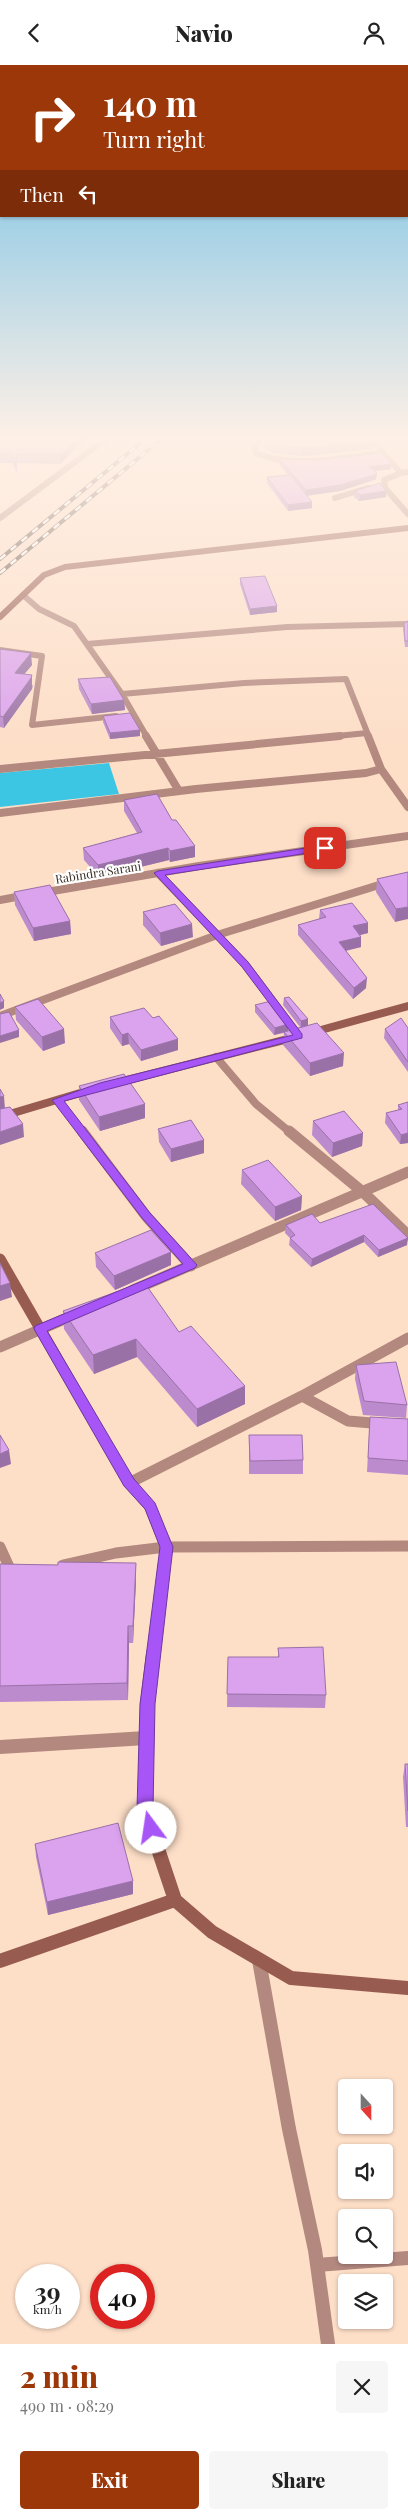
<!DOCTYPE html>
<meta charset="utf-8">
<style>
body{margin:0;font-family:"Playfair Display",serif;background:#f6f6f6;color:#222;height:100vh;display:flex;flex-direction:column;font-size:19px;white-space:nowrap}
*{box-sizing:border-box;margin:0}
p{font-size:16px;color:#767676}
.icon{flex:none;width:28px;height:28px;fill:none;stroke:currentColor;stroke-width:2;stroke-linecap:round;stroke-linejoin:round}
.map{position:relative;height:2279px;overflow:hidden}
.drawer{display:flex;flex-direction:column;background:#fff;flex:1}
.drawer>*{flex:none}
.banner{position:absolute;left:0px;top:0px;width:409px;height:152px;box-shadow:0 1px 4px #0004;background:#9c370a;color:#fff;overflow:hidden}
.needle{width:32px;rotate:159deg}
.fabs{position:absolute;left:338px;top:2014px;display:grid;gap:10px}
.fabs a{display:grid;place-items:center;width:55px;height:55px;border-radius:5px;background:#fff;box-shadow:0 1px 4px #0004;font-size:25px}
.speed{position:absolute;left:15px;top:2199px;display:flex;gap:10px;font-size:25px;font-weight:700;text-align:center}
.speed>*{display:grid;place-content:center;width:65px;height:65px;border-radius:50%;background:#fff;box-shadow:0 1px 4px #0004;line-height:1}
.speed small{font-size:12px;font-weight:400}
.speed .limit{border:8px solid #d22;background:#fff;color:#111}
.pin{position:absolute;display:grid;place-items:center;width:42px;height:42px;color:#fff;margin:-21px;border-radius:10px;box-shadow:0 2px 8px #0006}
.me{position:absolute;width:55px;margin:-28px;rotate:346deg;stroke-linejoin:round;filter:drop-shadow(0 0 4px #0008)}
.turn{display:flex;align-items:center;gap:18px;height:105px;padding:0 20px;font-size:22px}
.turn .icon{width:65px;height:65px;stroke-width:2.5}
.turn b{display:block;font-size:35px;line-height:42px}
.then{display:flex;align-items:center;height:48px;padding:0 20px;background:#0003;gap:10px;font-size:19px}
.round{display:grid;place-items:center;flex:none;width:52px;height:52px;border-radius:5px;background:#f6f6f6}
.overview{display:flex;align-items:center;justify-content:space-between;height:85px;padding:0 20px}
h1{font-size:30px;font-weight:800;line-height:38px;color:#9c370a}
.button{display:flex;gap:10px;margin-top:auto;padding:10px 20px}
.button a{flex:1;height:58px;border-radius:5px;background:#9c370a;color:#fff;font-size:20px;font-weight:800;line-height:58px;text-align:center}
.button a+a{background:#f6f6f6;color:#222}
header{display:flex;justify-content:space-between;align-items:center;height:65px;padding:0 20px;background:#fff;font-size:22px;font-weight:800}
.map>svg:first-child{display:block}
.water{fill:#3dc6e4}
.lines{fill:none;stroke-linecap:round;stroke-linejoin:round}
.street-far3{stroke:#b3887f;stroke-width:6}
.street-far2{stroke:#b3887f;stroke-width:8}
.street-far1{stroke:#b3887f;stroke-width:11}
.street{stroke:#b3887f;stroke-width:14}
.secondary-far3{stroke:#975b4f;stroke-width:6}
.secondary-far2{stroke:#975b4f;stroke-width:8}
.secondary-far1{stroke:#975b4f;stroke-width:11}
.secondary{stroke:#975b4f;stroke-width:14}
.rail-casing{stroke:#645448;stroke-width:4}
.rail{stroke:#fff;stroke-width:2.5;stroke-dasharray:7;stroke-linecap:butt}
.wall{fill:#bc8bcd}
.shaded-wall{fill:#9971a7}
.building{fill:#dba2ee;stroke:#9971a7}
.route{fill:#a855f7;stroke:#6d37a1}
.labels{text-anchor:middle;dominant-baseline:central;stroke-width:4.5;stroke-linejoin:round;paint-order:stroke}
.street-label{font-size:12px;fill:#3b2f26;stroke:#fff}
</style>
<header><svg class="icon" aria-label="back" viewBox="0 0 24 24"><path d="M15 5l-7 7 7 7"/></svg>Navio<svg class="icon" aria-label="person" viewBox="0 0 24 24"><circle cx="12" cy="8" r="4"/><path d="M4 21q1-7 8-7t8 7"/></svg></header>
<div class="map">
<svg width="408" height="2279" viewBox="0 0 408 2279">
<rect width="100%" height="100%" fill="#fddec7"/>
<path class="water" d="M109 698 119 729 0 742V708Z"/>
<g class="lines">
<path class="street-far3" d="M262 371 255 381 256 388C291 404 346 392 383 388
M372 371 383 388 401 408 408 407
M401 408 384 415 385 423 408 449
M335 433 368 423
M0 453 110 371
M23 530 39 544 74 561 122 629 147 672
M87 579 287 562 408 559
M0 585 42 591 32 660 116 651
M122 629 244 618 346 614 369 672
M327 672 367 668"/>
<path class="street-far2" d="M146 671 179 726
M0 704 340 671
M381 704 408 742
M0 748 196 724 366 708 381 704 368 671
M158 808 245 899 299 971
M41 828 199 801 408 771
M0 835 27 830
M0 951 217 870 408 811
M216 992 256 1039 291 1068
M58 1035 83 1068"/>
<path class="street-far1" d="M82 1066 146 1151 191 1201
M289 1066 364 1128 408 1170
M133 1225 408 1107
M0 1282 76 1249
M302 1331 348 1356 408 1361
M129 1418 302 1331 408 1273
M0 1482 10 1504
M63 1500 116 1488 166 1482 408 1481"/>
<path class="street" d="M0 1682 146 1673
M259 1895 289 2064 315 2185 328 2279
M317 2200 408 2193"/>
<path class="secondary-far3" d="M0 552 44 510 65 502 408 463"/>
<path class="secondary-far2" d="M310 968 408 941
M116 1018 296 972
M0 1052 90 1025"/>
<path class="secondary-far1" d="M0 1194 129 1418 150 1442 166 1482 153 1590"/>
<path class="secondary" d="M153 1589 147 1639 145 1745 175 1835
M0 1896 175 1835 212 1867 291 1913 408 1923"/>
<defs>
<path id="rail" d="M0 494 149 371
M0 508 165 371"/>
</defs>
<use href="#rail" class="rail-casing"/>
<use href="#rail" class="rail"/>
</g>
<path class="wall" d="M0 371H89L60 399 17 398V409L12 398H0Z
M265 375 375 376 374 384 302 391 271 388 265 383Z
M279 394 391 399V404L375 406 377 408 376 414 374 415 340 426 307 430 312 437V443L288 446 267 418V412L288 410 279 399Z
M355 426H386V432L359 436 354 432Z
M240 513 277 547 250 550 240 519Z
M408 556V582H405L403 564 404 558Z
M0 584 32 600 24 609 33 621 32 624 4 663 0 662Z
M78 614 124 635 125 645 92 649 79 624Z
M103 651 140 664V671L110 674 103 657Z
M124 735 172 755 195 781V792L170 797 169 795 99 812 84 795 83 783 137 768 124 746Z
M408 807 395 857 376 827 377 814Z
M14 827 70 856 71 869 34 876 15 840Z
M320 845 368 858V868L360 870 361 872V882L346 886 366 923 353 934 298 870V860L319 854Z
M143 847 193 872 161 881 143 860Z
M284 933 308 954V960L343 1001 310 1011 283 980 284 968 274 970 255 947V940L288 966 300 962 283 940Z
M15 942 65 978 43 986 16 955Z
M110 952 178 985 141 996 129 979 122 981 110 963Z
M408 963V1007L384 973 385 964Z
M79 1021 145 1053 100 1066 79 1035Z
M408 1037V1078L400 1079 385 1058 386 1048 398 1045V1040Z
M313 1056 363 1068 362 1081 332 1092 312 1070Z
M158 1064 204 1088 171 1097 159 1077Z
M242 1105 302 1131 301 1145 275 1156 241 1119Z
M320 1158 407 1180 378 1192 364 1177 311 1202 289 1180 290 1173 285 1168 286 1160Z
M171 1187V1200L115 1225 96 1202 95 1188Z
M63 1246 179 1267 245 1321V1339L197 1362 137 1292 94 1309 64 1264Z
M356 1300 407 1340 406 1353 363 1350 355 1314Z
M370 1352 408 1354V1410L367 1407Z
M249 1370 303 1395V1409H249Z
M136 1498V1515L133 1578H129L128 1635 0 1637V1499L58 1500Z
M278 1583 326 1630 325 1643 227 1642 228 1592H278Z
M405 1699H408V1762H406L403 1712Z
M35 1779 133 1816V1829L48 1850 36 1792Z"/>
<path class="shaded-wall" d="M80 371H89L60 399V390Z
M375 376 374 384 302 391V383Z
M391 399V404L369 407V402Z
M377 408 376 414 374 415 340 426 306 431V425Z
M386 426V432L359 436 360 430Z
M312 437V443L288 446V440Z
M277 541V547L250 550V544Z
M31 588 32 600 16 619 15 608Z
M32 610V624L4 663 3 652Z
M124 635 125 645 92 649 91 639Z
M140 665V671L110 674V668Z
M195 781V792L170 797V786Z
M168 783 169 795 99 812 98 800Z
M408 842V854L395 857 396 844Z
M70 856 71 869 34 876 33 863Z
M368 858V868L352 872 353 861Z
M192 859 193 872 161 881 160 868Z
M361 872V882L339 887V877Z
M367 913 366 923 353 934 354 923Z
M4 936V943L0 945V938Z
M308 954V961L301 963V956Z
M288 959V966L274 970 275 963Z
M64 964 65 978 43 986 42 972Z
M19 965V972L0 978V971Z
M128 968 129 979 122 981V970Z
M178 974V985L141 996V985Z
M344 988 343 1001 310 1011V998Z
M4 1031 5 1044 0 1046V1032Z
M145 1039V1053L100 1066 99 1052Z
M23 1059 24 1072 0 1080V1067Z
M363 1068 362 1081 332 1092 333 1078Z
M408 1068V1078L400 1079 401 1070Z
M204 1075V1088L171 1097V1084Z
M302 1131 301 1145 275 1156V1142Z
M364 1170V1177L311 1202 312 1194Z
M408 1173 407 1180 378 1192 379 1185Z
M171 1187V1200L115 1225 114 1211Z
M10 1218 12 1232 0 1236V1221Z
M136 1274 137 1292 94 1309 93 1290Z
M245 1321V1339L197 1362V1344Z
M9 1385 11 1399 0 1403V1389Z
M136 1498V1515L133 1578V1561Z
M128 1561 129 1578 128 1635 127 1618Z
M133 1816V1829L48 1850 47 1837Z"/>
<path class="building" d="M80 371 60 390 16 389V400L11 389H0V371Z
M301 371H372L375 376 302 383 271 380 265 375Z
M381 388 391 399 369 402 377 408 374 410 340 420 306 425 279 394 319 395Z
M291 410 312 437 288 440 267 412Z
M380 418 386 426 360 430 355 426Z
M265 511 277 541 250 544 240 513Z
M408 556V576H405L404 558Z
M0 584 31 588 15 608 32 610 31 613 3 652 0 651Z
M110 612 124 635 91 639 78 614Z
M130 648 140 665 110 668 103 651Z
M157 729 172 755H176L195 781 170 786 168 783 98 800 83 783 142 767 124 735Z
M408 807V842L396 844 377 814Z
M50 820 70 856 33 863 14 827Z
M352 838 368 858 353 861 361 872 339 877 367 913 354 923 298 860 326 852 320 845Z
M175 839 192 859 160 868 143 847Z
M0 929 4 936 0 938Z
M289 932 308 954 301 956 284 933Z
M38 934 64 964 42 972 15 942Z
M271 936 288 959 275 963 255 940Z
M144 943 153 953 159 951 178 974 141 985 128 968 122 970 110 952Z
M9 947 19 965 0 971V949Z
M401 953 408 963V997L385 964Z
M317 958 344 988 310 998 284 967Z
M124 1009 145 1039 99 1052 79 1021Z
M0 1024 4 1031 0 1032Z
M408 1037V1068L401 1070 386 1048 402 1044 398 1040Z
M10 1042 23 1059 0 1067V1044Z
M344 1046 363 1068 333 1078 313 1056Z
M191 1055 204 1075 171 1084 158 1064Z
M268 1095 302 1131 275 1142 242 1105Z
M373 1139 408 1173 379 1185 364 1170 312 1194 290 1173 295 1170 286 1160 312 1149 320 1158Z
M151 1165 171 1187 114 1211 95 1188Z
M0 1198 10 1218 0 1221Z
M144 1217 179 1267 191 1261 245 1321 197 1344 136 1274 93 1290 63 1246Z
M396 1297 407 1340 364 1336 356 1300Z
M370 1352 408 1354V1396L368 1393Z
M0 1370 9 1385 0 1389Z
M249 1370H302L303 1395 250 1396Z
M58 1497 136 1498 133 1561H128L127 1618 0 1621V1499L58 1500Z
M323 1582 326 1630 227 1629 228 1592H279L278 1583Z
M405 1699H408V1746Z
M118 1758 133 1816 47 1837 35 1779Z"/>
<linearGradient id="sky" x2="0" y2="1"><stop stop-color="#63bbe6"/><stop offset="0.54" stop-color="#fef0e6"/><stop offset="1" stop-color="#fef0e6" stop-opacity="0"/></linearGradient>
<rect width="408" height="691" fill="url(#sky)"/>
<path class="route" d="M325 780 330 783 328 785 165 810 248 897 302 969V973L64 1036 150 1148 197 1200 195 1203 47 1266 134 1414 155 1438 173 1482 155 1639 153 1744 159 1763 157 1768 151 1770 146 1768 137 1744 140 1639 160 1482 145 1444 124 1421 34 1264 35 1261 183 1199 142 1153 52 1035 100 1018 293 970 242 902 154 808 158 806Z"/>
<g class="labels">
<g class="street-label">
<text transform="translate(98 807) rotate(-9)">Rabindra Sarani</text>
</g>
</g>
</svg>
<div class="fabs">
<a><svg class="needle" viewBox="-14 -14 28 28"><path d="M0-13l5 13h-10z" fill="#e53935"/><path d="M0 13l5-13h-10z" fill="#767676"/></svg></a>
<a><svg class="icon" aria-label="sound" viewBox="0 0 24 24"><path d="M4 9h4l5-4v14l-5-4H4zM17 9q2 3 0 6"/></svg></a>
<a><svg class="icon" aria-label="search" viewBox="0 0 24 24"><circle cx="10" cy="10" r="6"/><path d="M15 15l6 6"/></svg></a>
<a><svg class="icon" aria-label="layers" viewBox="0 0 24 24"><path d="M12 4l9 5-9 5-9-5zM3 14l9 5 9-5"/></svg></a>
</div>
<div class="speed"><div>39<small>km/h</small></div><div class="limit">40</div></div>
<div class="pin" style="left:325px;top:783px;background:#d93025"><svg class="icon" aria-label="arrive" viewBox="0 0 24 24"><path d="M6 21V4h12l-3 4 3 4H6"/></svg></div>
<svg class="me" style="left:151px;top:1763px" viewBox="-20 -20 40 40"><circle r="19" fill="#fff"/><path d="M0-13L10 11 0 6-10 11z" fill="#a855f7"/></svg>
<div class="banner">
<div class="turn"><svg class="icon" aria-label="right" viewBox="0 0 24 24"><path d="M7 20v-9h11M14 6l5 5-5 5"/></svg><div><b>140 m</b>Turn right</div></div>
<div class="then">Then<svg class="icon" aria-label="left" viewBox="0 0 24 24"><path d="M17 20v-9H6M10 6l-5 5 5 5"/></svg></div>
</div>
</div>
<section class="drawer">
<div class="overview"><div><h1>2 min</h1><p>490 m · 08:29</p></div><a class="round"><svg class="icon" aria-label="close" viewBox="0 0 24 24"><path d="M6 6l12 12M18 6L6 18"/></svg></a></div>
<div class="button"><a>Exit</a><a>Share</a></div>
</section>
